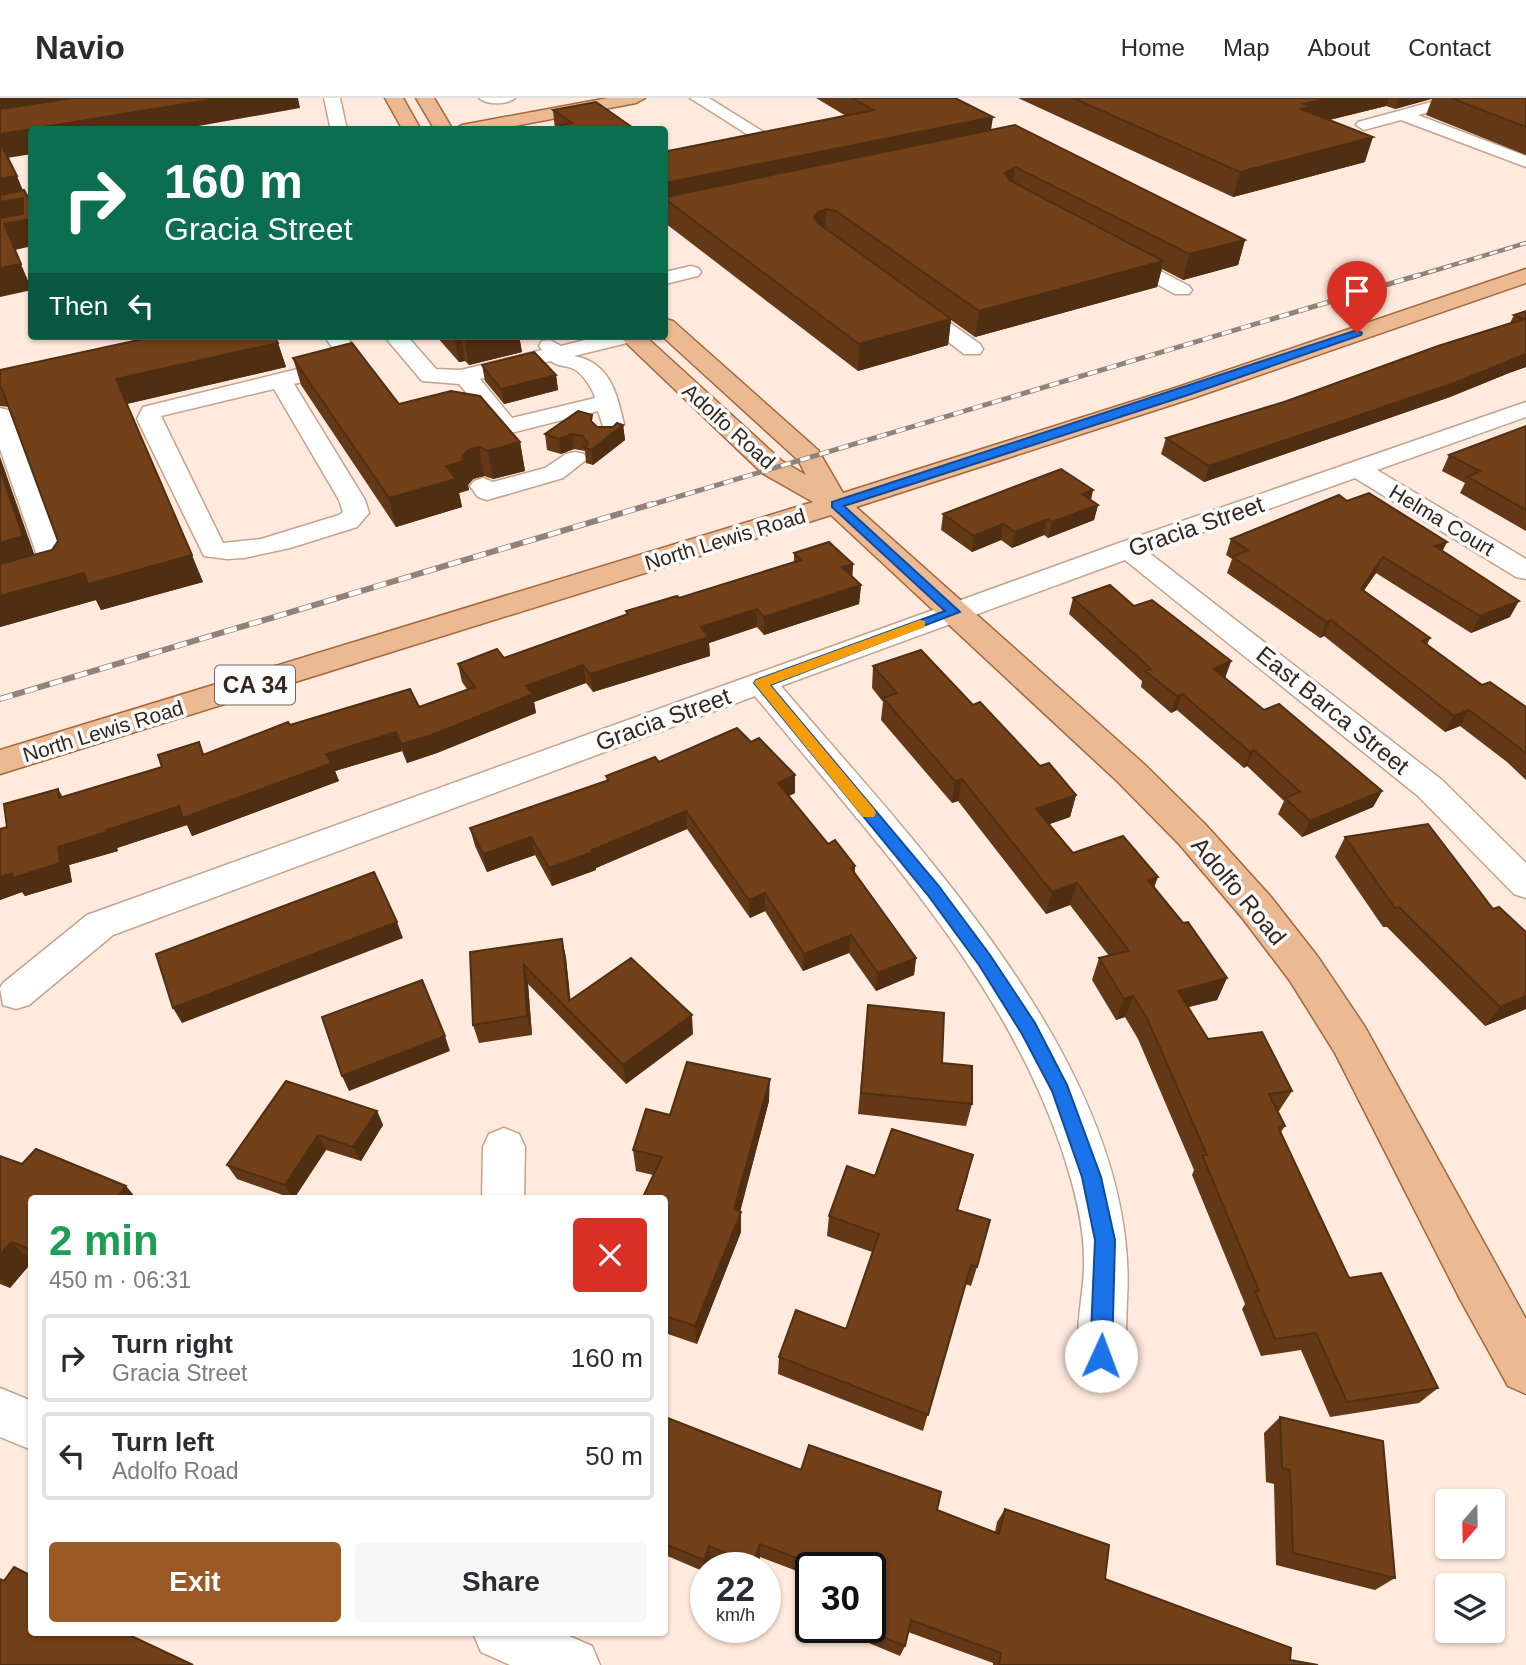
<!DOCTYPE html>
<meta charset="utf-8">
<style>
body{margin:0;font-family:Arial,sans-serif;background:#f7f7f7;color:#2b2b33;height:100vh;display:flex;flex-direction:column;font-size:26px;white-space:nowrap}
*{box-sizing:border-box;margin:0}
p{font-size:23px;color:#7c7c81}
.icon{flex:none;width:38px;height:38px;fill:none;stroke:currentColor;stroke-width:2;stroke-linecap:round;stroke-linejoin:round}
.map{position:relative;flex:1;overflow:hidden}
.drawer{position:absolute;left:28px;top:1097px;width:640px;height:441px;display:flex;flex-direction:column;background:#fff;border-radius:7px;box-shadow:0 2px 5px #0004}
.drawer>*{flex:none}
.hud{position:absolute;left:28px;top:28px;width:640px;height:214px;border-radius:7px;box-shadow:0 2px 5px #0004;background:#0b6e4f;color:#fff;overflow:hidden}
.needle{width:46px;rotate:200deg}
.buttons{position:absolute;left:1435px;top:1391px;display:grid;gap:14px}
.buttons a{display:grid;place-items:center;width:70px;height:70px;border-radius:7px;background:#fff;box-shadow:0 2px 5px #0004;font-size:35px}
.speed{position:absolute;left:690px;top:1454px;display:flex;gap:14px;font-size:35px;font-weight:700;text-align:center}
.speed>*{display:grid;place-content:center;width:91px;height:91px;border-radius:50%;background:#fff;box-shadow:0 2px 5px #0004;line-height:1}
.speed small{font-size:18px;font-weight:400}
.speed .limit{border:4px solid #111;border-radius:10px;background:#fff;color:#111}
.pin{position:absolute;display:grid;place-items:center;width:60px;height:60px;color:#fff;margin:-72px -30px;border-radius:50% 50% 50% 0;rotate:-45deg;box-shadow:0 0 7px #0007}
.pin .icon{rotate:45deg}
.me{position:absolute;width:77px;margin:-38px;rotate:2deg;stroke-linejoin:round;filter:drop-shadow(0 0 5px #0008)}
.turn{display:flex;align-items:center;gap:24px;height:147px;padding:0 21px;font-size:32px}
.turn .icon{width:91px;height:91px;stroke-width:2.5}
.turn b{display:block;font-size:49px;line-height:60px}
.then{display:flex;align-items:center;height:66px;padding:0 21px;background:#0003;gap:14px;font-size:26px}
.round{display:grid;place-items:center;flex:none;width:74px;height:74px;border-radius:7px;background:#f7f7f7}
.headline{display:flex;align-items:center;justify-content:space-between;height:119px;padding:0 21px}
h1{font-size:42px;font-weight:700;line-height:52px;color:#1e9e55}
.primary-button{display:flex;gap:14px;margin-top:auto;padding:14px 21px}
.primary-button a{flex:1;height:80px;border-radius:7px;background:#9b5a25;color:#fff;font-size:28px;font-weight:700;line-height:80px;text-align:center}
.primary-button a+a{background:#f7f7f7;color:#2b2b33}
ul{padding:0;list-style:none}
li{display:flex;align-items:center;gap:21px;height:88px;margin:0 14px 10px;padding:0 7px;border:4px solid #e1e1e2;border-radius:7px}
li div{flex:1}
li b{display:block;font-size:26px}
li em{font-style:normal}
header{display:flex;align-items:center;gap:42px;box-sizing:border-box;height:98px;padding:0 35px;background:#fff;border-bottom:2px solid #e1e1e2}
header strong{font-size:33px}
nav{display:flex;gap:38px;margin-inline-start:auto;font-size:24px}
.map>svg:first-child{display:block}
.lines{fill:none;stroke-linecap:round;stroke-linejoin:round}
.minor-casing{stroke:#c3a38d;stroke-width:3}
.major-casing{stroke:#a2673b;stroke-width:3}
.minor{fill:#fff;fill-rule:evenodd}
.major{fill:#ebb992;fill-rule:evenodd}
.rail-far2-casing{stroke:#928277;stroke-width:4.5}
.rail-far1-casing{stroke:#928277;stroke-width:5}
.rail-casing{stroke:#928277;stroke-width:6}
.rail-far2{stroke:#fcfcfc;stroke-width:2.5;stroke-dasharray:8;stroke-linecap:butt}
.rail-far1{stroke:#fcfcfc;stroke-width:3.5;stroke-dasharray:10;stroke-linecap:butt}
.rail{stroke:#fcfcfc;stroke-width:4.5;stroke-dasharray:13;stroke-linecap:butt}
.wall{fill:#623816}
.shaded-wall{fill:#502e12}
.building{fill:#724119;stroke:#502e12;stroke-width:2}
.route{fill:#1a73e8;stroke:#114b97;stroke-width:2}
.slow{fill:#f59e0b}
.labels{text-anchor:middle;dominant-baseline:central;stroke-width:7;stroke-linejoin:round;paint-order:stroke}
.far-street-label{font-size:21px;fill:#34271e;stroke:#fcfcfc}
.shield{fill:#fcfcfc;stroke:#706761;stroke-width:2}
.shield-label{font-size:23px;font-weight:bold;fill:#34271e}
.street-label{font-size:24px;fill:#34271e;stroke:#fcfcfc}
</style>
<header>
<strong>Navio</strong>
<nav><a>Home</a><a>Map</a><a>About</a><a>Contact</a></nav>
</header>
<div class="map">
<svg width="1526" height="1567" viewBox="0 0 1526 1567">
<rect width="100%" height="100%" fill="#ffeadd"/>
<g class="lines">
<defs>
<path id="minor" d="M324 0H340L347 32H325L330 28Z
M479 0H515C507 7 487 7 479 0Z
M690 0H709L778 43 770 48 764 47Z
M1446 0H1472L1469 3 1418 17 1526 58V69L1401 22 1364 32 1356 27 1358 24Z
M1118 151 1189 188 1192 192 1189 196H1175L1111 161 1108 157Z
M691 168 698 170 701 174 698 178 665 186V174Z
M912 201 919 203 980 246 983 251 980 256H964L905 211 902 207 905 203Z
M324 238H346L360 257C354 279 313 281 294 286L365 402 369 415 357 429 290 450 244 460 227 461 204 458 137 321 143 309 334 262 338 257ZM274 291 339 402 343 414 339 417 261 441 223 445 161 318Z
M384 238H407L436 271 461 272 542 252 539 248 542 243 550 242 561 248 601 238H638L635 243 574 258C610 264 617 296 624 326L620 331H604L598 313 507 336 499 334 459 286 422 283ZM551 263C558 269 566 267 574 271 582 275 593 291 595 300L512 320 480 281Z
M1526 304V319L1377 372 1526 461V481L1516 479 1355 380 1148 454 1442 682 1526 765V800L1514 796 1418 698 1125 462 781 588C918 749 1141 975 1127 1202 1126 1227 1127 1252 1118 1275L1101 1281 1084 1275C1071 1243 1083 1204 1084 1170 1085 1136 1078 1104 1068 1071 1013 887 874 743 755 598L113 837 29 907 16 911 3 907 0 890 3 885 87 817 1119 445Z
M0 310 8 312 12 317 69 470 65 476 0 493V477L40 466 0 351Z
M575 354 584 356 587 361 563 380 487 402 478 399 470 388 474 383 483 380 493 384 545 370 566 356Z
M504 1030 519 1036 525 1049 524 1101H482L483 1049 489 1036Z
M0 1290 32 1303V1352L0 1339Z
M473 1535H562L592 1548 600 1567H510L481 1554Z"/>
<path id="major" d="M385 0H403L421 32H403Z
M416 0H434L453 32H435Z
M608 0H645L636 5 494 32H453L462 27Z
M1526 171V185L1193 300 856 409 1144 666 1205 726 1271 799 1318 859 1365 929 1526 1221V1296L1508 1288 1460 1201 1335 955 1290 883 1243 821 1179 746 1118 684 831 417 0 676V652L813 404 762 375 619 238H645L782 363 806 377 798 362 662 238H665V221L673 223 818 352 843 395 1175 290Z"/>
</defs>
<use href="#minor" class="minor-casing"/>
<use href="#major" class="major-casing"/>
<use href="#minor" class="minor"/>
<use href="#major" class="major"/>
<defs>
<path id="rail-far2" d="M1413 179 1526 145"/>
<path id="rail-far1" d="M647 408 1419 177"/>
<path id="rail" d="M0 601 652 406"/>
</defs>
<use href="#rail-far2" class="rail-far2-casing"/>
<use href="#rail-far1" class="rail-far1-casing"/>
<use href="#rail" class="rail-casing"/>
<use href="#rail-far2" class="rail-far2"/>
<use href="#rail-far1" class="rail-far1"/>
<use href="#rail" class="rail"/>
</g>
<path class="wall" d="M816 0H955L991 32 1245 142 1238 167 1183 182 1162 171 1157 189 975 239 951 222 948 247 858 273 665 125V51L668 53 846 18Z
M1018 0H1526V57L1426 17 1432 1 1395 11 1386 8 1329 22 1365 64 1233 99Z
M553 12 636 32H555Z
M1526 213V269L1509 275 1450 299 1204 384 1161 356 1166 340 1287 303 1510 225 1514 217Z
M436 238H519L522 254 469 267 465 263 459 264Z
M278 245 286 269 127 306 203 484 101 512 96 502 0 529V359L34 457 52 452 58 443 9 309 0 308V272Z
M293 260 399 306 520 344 525 373 493 381 484 378 473 381 468 387 469 392 459 395 462 409 396 429 301 287Z
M482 267 556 277 558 292 504 306 485 283Z
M593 325 597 329H613L623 327 625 342 593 367 586 365 585 353 574 351 561 356 547 352 545 336Z
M1526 328V433L1460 395 1465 385 1442 373 1449 357Z
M1091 402 1098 407 1094 422 1048 440 1044 437 1012 450 1001 442 972 454 941 432 943 416Z
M1347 403 1447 444 1442 452 1510 519 1471 535 1376 475 1364 492 1430 540 1427 547 1482 587 1526 609V682L1507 664 1460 628 1445 634 1324 538 1320 540 1227 475 1232 461 1226 457 1231 441Z
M794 455 853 466 852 479 861 487 859 506 764 537 757 529 709 545 710 558 593 594 586 585 534 604 536 615 437 655 407 665 402 653 335 673 339 683 192 738 187 727 117 750 118 753 69 767 72 784 25 798 22 794 0 802V731L7 729 58 691 63 699 162 669 199 644 204 656 290 627 419 609 467 591 462 584 458 566 504 560 626 517V513L679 500 794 464Z
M1073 500 1134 508 1231 563 1225 580 1264 612 1382 693 1373 709 1302 739 1278 716 1284 703 1247 668 1244 670 1177 612 1171 615 1141 589 1142 583 1069 516Z
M873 568 973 607 1040 668 1076 697 1070 719 1049 726 1073 755 1154 789 1227 880 1217 902 1188 909 1208 941 1292 993 1279 1013H1277L1285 1028 1281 1034 1349 1180 1438 1290 1419 1305 1330 1319 1301 1252 1261 1258 1242 1211 1245 1206 1192 1077 1194 1072 1138 941 1125 919 1116 922 1092 882 1099 860 1109 858 1070 807 1046 816 958 703 952 705 881 622 883 604 872 590Z
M751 644 795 677V695L789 698 828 746 855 768V775L916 860 914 877 876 893 849 855 803 873 765 813 750 820 687 731 596 770V772L552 788 535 757 487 774 475 748 470 730 607 683 606 678 659 664Z
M1345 739 1493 811 1526 834V911L1485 928 1387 829H1383L1335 759Z
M562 841 566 860 570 902 693 936 626 986 528 886 532 937 479 945 473 927 470 854Z
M868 907 942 965 972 1006 966 1028 858 1016Z
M769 1003 740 1113 741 1134 697 1246 665 1235V1101L653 1077 636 1073 633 1052 670 1017Z
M377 1013 383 1027 361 1063 326 1052 294 1101 237 1081 227 1067Z
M0 1058 32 1101V1164L10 1190 0 1186Z
M875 1078H968L958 1112 977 1169 971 1188 965 1186 923 1333 778 1276 779 1259 846 1231 872 1154 827 1138 829 1118Z
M665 1319 801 1372 937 1412 995 1434 997 1424 1005 1411 1105 1481 1290 1562 1318 1567H993V1565L908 1534 905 1548 900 1558 840 1533 841 1530H870V1470H810V1478L760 1459 757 1470H732L711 1461 705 1470V1474L665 1457Z
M1280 1319 1395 1480 1375 1492 1276 1467 1274 1386 1266 1384 1264 1335Z"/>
<path class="shaded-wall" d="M0 0H128L0 20Z
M222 0H298L300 10 176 32H32V56L7 60 0 45V36Z
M1330 0H1389L1386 8 1305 28 1294 35 1304 6Z
M1399 0H1433L1395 11Z
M993 19 990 39 665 101V85Z
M1373 39 1365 64 1233 99 1240 74Z
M1015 69 1012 93 1005 75Z
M17 78 27 102 32 120V148L15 152 32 192 0 199V81Z
M826 111 825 135 814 119 818 114Z
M1245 142 1238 167 1183 182 1189 156Z
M1163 163 1157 189 975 239 979 213Z
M951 221 948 247 858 273 859 246Z
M454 238H461L465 263 459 264Z
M464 238H519L522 254 469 267Z
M278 245 286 269 126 306 116 281Z
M1526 256V269L1509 275 1450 299 1204 384 1209 368Z
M556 277 558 292 504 306 501 291Z
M623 327 625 342 593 367 591 352Z
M572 336 574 351 561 356 559 341Z
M520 344 525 373 493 381 488 353Z
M479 349 484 378 473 381 468 387 469 392 459 395 462 409 396 429 389 400 462 359 468 352Z
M0 359 37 464 0 475Z
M1093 392 1090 408 1082 396Z
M1098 407 1094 422 1048 440 1052 424Z
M1047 421 1044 437 1012 450 1015 434Z
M1003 426 1001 442 972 454 974 438Z
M1447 444 1439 460 1435 448Z
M192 457 203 484 101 512 96 502 0 529V498L84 475Z
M1383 459 1376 475 1354 507 1361 491Z
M853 466 852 484 842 469Z
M861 487 859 506 764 537V519Z
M1519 503 1510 519 1471 535 1480 518Z
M757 511V529L709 545 710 558 593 594 590 576 701 529Z
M1331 522 1324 538 1320 540 1327 524Z
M1231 563 1225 580 1208 587 1214 571Z
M583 567 586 585 534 604 536 615 437 655 407 665 401 646 526 588Z
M1182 596 1177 612 1171 615 1177 598Z
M1469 612 1460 628 1445 634 1454 618Z
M396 634 402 653 335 673 339 683 192 738 187 727 117 750 118 753 69 767 72 784 25 798 22 794 0 802V779L58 749 326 656Z
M1254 652 1247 668 1244 670 1250 654Z
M795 677V695L778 703V685Z
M962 681 958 703 952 705 955 683Z
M1382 693 1373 709 1302 739 1310 723Z
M1076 697 1070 719 1030 733 1036 711Z
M686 713 687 731 596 770V772L552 788 549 770Z
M531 739 535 757 487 774 483 756Z
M1158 779 1150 800 1148 782Z
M1077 785 1070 807 1046 816 1052 794Z
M765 795V813L750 820 749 802Z
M397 824 403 840 182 925 173 910Z
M851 837 849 855 803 873 804 856Z
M562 841 566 860 572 916 569 903Z
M916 860 914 877 876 893 878 875Z
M524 867 528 886 532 937 527 918Z
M1227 880 1217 902 1169 914 1178 893Z
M1133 898 1125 919 1116 922 1124 901Z
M1526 898V911L1485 928 1500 909Z
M692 917 693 936 626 986 623 967Z
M445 938 450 953 349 993 342 978Z
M770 981 769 1003 738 1122 741 1114V1134L697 1246 695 1228 734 1111Z
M377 1013 383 1027 361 1063 353 1049Z
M318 1037 326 1052 293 1101 285 1087Z
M126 1088 137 1101H116Z
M11 1144 32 1164 10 1190 0 1181V1157Z
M760 1446V1459L757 1470H753V1466Z
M709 1448 711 1461 708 1470 705 1471 704 1462Z"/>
<path class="building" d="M73 0H222L0 36V11Z
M852 0H955L993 19 665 85V51L668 53 874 12Z
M1073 0H1330L1304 6 1311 9 1301 11 1373 39 1240 74Z
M1451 0H1526V29Z
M596 4 636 32H567L561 27 572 25 553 12Z
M1015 27 1245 142 1189 156 1015 69 1005 75 1009 82 1163 163 979 213 836 113 826 111 818 114 814 119 818 125 951 221 859 246 665 101V99Z
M0 44 17 78 0 81Z
M24 92 32 107V121L4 126 21 166 0 170V120L23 116V100L0 104V97Z
M1526 213V256L1457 284 1209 368 1166 340 1287 303 1438 248 1524 221 1514 217Z
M157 238H274L278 245 116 281 192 457 88 486 84 475 0 498V466L52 452 58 443 2 291 0 289V272Z
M352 245 399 306 451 293 480 298 520 344 488 353 479 349 468 352 462 359 464 363 446 368 456 381 389 400 293 260Z
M534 254 556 277 501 291 482 267Z
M578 313 592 317 591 323 597 329H613L617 325 623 327 591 352 584 349 588 346 583 338 572 336 559 341 545 336Z
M1526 328V412L1468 379 1480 373 1449 357Z
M0 371 23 438 0 445Z
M1061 371 1093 392 1082 396 1098 407 1052 424 1047 421 1015 434 1003 426 974 438 943 416Z
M1369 395 1447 444 1435 448 1519 503 1480 518 1383 459 1361 491 1430 540 1422 543 1482 587 1490 584 1526 609V656L1517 648 1469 612 1454 618 1331 522 1327 524 1233 459 1248 452 1231 441 1339 397 1347 403Z
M829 444 853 466 842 469 861 487 764 519 757 511 701 529 709 539 590 576 583 567 526 588 533 596 432 637 401 646 396 634 326 656 332 665 183 720 179 708 106 732 107 734 58 749 60 765 13 780 12 775 0 779V731L7 729 4 706 58 691 59 700 162 669 158 657 199 644 203 657 288 624 290 627 410 591 419 609 475 589 458 566 497 551 504 560 628 516 626 513 677 498 679 500 801 462 794 455Z
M1110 487 1134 508 1152 502 1231 563 1214 571 1264 612 1279 606 1382 693 1310 723 1285 700 1300 694 1254 652 1250 654 1182 596 1177 598 1145 573 1151 571 1073 500Z
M921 552 973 607 980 604 1040 668 1049 665 1076 697 1036 711 1073 755 1123 738 1158 779 1148 782 1183 825 1188 824 1227 880 1178 893 1208 941 1262 934 1292 993 1269 996 1285 1028 1278 1029 1349 1180 1381 1175 1438 1290 1347 1304 1316 1235 1275 1241 1255 1193H1259L1202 1057H1207L1147 920 1133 898 1124 901 1099 860 1129 853 1077 785 1052 794 962 681 955 683 883 600 897 595 873 568Z
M737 630 751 644 759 640 795 677 778 685 828 746 835 742 855 768 851 770 916 860 878 875 851 837 804 856 765 795 749 802 686 713 592 752 593 754 549 770 531 739 483 756 470 730 609 682 606 678 655 659 659 664Z
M1428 726 1493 811 1499 809 1526 834V898L1500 909 1399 809 1395 810 1345 739Z
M374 774 397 824 173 910 156 856Z
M562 841 569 903 631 860 692 917 623 967 524 867 527 918 473 927 470 854Z
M422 882 445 938 342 978 322 919Z
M868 907 944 915 942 965 972 968V1006L861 995Z
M687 964 770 981 734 1111 741 1114 695 1228 665 1218V1101H642L662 1059 633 1052 646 1011 670 1017Z
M286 983 377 1013 353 1049 318 1037 285 1087 227 1067Z
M892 1031 973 1057 957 1112 990 1122 977 1169 971 1167 928 1317 779 1259 796 1212 846 1231 879 1136 829 1118 847 1068 875 1078Z
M36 1051 126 1088 116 1101H32V1152L11 1144 0 1157V1058L22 1066Z
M665 1319 801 1372 809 1347 941 1394 937 1412 999 1436 1005 1411 1109 1447 1105 1481 1291 1550 1290 1562 1318 1567H999L1001 1555 911 1522 905 1548 860 1530H870V1470H823L760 1446 753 1466 709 1448 704 1462 665 1446Z
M1280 1319 1383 1343 1395 1480 1293 1455 1290 1372 1282 1370Z
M14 1469 32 1478V1535H125L193 1567H0V1481L4 1483Z"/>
<path class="route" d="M1357 232 1362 235 1361 237 1188 297 844 408 960 514 770 587 938 787 990 857 1035 925 1067 987 1101 1079 1115 1142 1112 1258 1109 1266 1101 1269 1094 1266 1090 1258 1095 1142 1082 1079 1052 993 1022 936 979 867 927 796 754 585 756 582 945 513 832 409V404Z"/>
<path class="slow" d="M920 522 925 523V529L770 587 874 711 876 715 874 719H863L754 585 756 582Z"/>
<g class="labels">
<g class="far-street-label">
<text transform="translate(729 328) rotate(42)">Adolfo Road</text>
<text transform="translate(1442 422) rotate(31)">Helma Court</text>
<text transform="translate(725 441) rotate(-17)">North Lewis Road</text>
<text transform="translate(103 633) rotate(-17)">North Lewis Road</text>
</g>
<rect class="shield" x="215" y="567.5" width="80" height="39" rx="5"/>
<g class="shield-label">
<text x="255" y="587">CA 34</text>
</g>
<g class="street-label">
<text transform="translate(1196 428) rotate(-19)">Gracia Street</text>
<text transform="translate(1333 612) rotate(39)">East Barca Street</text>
<text transform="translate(663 621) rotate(-20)">Gracia Street</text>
<text transform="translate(1239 793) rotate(50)">Adolfo Road</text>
</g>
</g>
</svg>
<div class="buttons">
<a><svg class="needle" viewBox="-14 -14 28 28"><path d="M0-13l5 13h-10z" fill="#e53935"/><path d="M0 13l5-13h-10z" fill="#7c7c81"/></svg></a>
<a><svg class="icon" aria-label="layers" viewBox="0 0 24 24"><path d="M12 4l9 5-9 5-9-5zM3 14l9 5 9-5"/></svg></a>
</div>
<div class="speed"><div>22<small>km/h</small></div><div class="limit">30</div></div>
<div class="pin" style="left:1357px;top:235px;background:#d93025"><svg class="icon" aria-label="arrive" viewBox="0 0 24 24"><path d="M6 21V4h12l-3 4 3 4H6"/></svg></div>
<svg class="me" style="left:1101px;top:1258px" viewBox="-20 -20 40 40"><circle r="19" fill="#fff"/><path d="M0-13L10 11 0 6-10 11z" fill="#1a73e8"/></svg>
<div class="hud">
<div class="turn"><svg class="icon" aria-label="right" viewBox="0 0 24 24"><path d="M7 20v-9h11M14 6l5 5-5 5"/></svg><div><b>160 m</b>Gracia Street</div></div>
<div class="then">Then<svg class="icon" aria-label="left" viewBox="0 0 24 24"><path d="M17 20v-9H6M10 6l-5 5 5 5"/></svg></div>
</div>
<section class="drawer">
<div class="headline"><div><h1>2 min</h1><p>450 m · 06:31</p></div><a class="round" style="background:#d93025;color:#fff"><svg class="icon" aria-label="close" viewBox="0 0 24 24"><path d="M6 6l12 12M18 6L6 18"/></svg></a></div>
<ul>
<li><svg class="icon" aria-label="right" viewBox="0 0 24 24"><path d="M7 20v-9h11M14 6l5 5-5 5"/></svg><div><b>Turn right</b><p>Gracia Street</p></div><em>160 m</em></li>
<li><svg class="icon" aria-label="left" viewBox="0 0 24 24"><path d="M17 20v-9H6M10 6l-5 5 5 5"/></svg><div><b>Turn left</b><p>Adolfo Road</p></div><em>50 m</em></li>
</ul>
<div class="primary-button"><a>Exit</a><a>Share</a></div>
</section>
</div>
